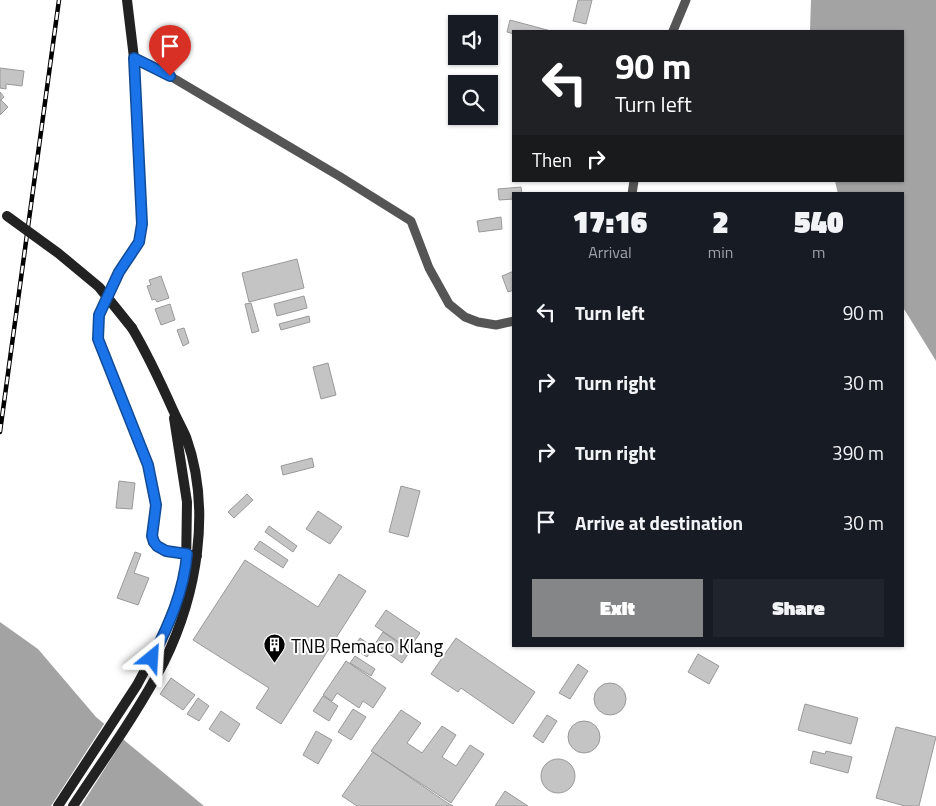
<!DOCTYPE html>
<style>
body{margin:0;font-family:"Titillium Web",sans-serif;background:#20242c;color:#f1f3f6;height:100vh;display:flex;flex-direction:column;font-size:19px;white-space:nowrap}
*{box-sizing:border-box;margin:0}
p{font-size:16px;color:#9ea1a6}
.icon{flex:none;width:28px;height:28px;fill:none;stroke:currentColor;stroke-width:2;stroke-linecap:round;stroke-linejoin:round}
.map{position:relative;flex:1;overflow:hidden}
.drawer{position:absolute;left:512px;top:192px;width:392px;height:455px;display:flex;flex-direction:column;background:#171b24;border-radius:0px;box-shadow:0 1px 4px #0004}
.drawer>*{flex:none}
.hud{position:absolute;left:512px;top:30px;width:392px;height:152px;border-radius:0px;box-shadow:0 1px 4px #0004;background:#202124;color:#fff;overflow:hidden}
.controls{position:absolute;left:448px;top:15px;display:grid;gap:10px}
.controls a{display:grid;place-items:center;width:50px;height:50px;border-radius:0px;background:#171b24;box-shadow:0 1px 4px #0004;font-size:25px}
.pin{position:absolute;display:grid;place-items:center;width:42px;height:42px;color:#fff;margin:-51px -21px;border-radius:50% 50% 50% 0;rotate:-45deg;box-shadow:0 0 5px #0007}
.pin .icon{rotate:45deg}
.me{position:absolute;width:55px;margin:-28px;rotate:27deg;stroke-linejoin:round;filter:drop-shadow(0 0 4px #0008)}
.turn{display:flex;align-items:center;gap:18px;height:105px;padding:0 20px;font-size:22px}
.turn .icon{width:65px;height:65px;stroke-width:2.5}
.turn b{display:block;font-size:35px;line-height:42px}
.then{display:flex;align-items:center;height:48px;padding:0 20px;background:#0003;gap:10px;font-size:19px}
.eta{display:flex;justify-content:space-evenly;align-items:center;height:85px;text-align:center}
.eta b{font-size:30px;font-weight:800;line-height:35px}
.primary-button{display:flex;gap:10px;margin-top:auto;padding:10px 20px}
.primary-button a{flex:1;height:58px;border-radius:0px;background:#858687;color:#fff;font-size:20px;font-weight:800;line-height:58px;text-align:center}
.primary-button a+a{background:#20242c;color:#f1f3f6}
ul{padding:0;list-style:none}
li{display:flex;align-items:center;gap:15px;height:70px;padding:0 20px}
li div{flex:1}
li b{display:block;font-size:19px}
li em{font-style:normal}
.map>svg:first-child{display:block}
.water{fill:#a3a3a3}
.pier{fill:#fff}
.building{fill:#c4c4c4;stroke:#999}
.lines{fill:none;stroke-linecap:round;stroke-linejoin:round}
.street{stroke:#555;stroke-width:9}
.secondary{stroke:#222;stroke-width:10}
.rail-casing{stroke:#000;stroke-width:4.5}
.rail{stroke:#fff;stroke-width:2.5;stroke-dasharray:8;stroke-linecap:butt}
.secondary-bridge{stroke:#222;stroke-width:10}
.route-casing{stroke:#114b97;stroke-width:12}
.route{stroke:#1a73e8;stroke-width:9}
.labels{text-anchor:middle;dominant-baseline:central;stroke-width:4;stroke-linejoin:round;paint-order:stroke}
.poi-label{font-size:19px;fill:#000;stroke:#fff;text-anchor:start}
</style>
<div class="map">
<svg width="936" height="806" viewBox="0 0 936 806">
<rect width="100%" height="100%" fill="#fff"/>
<path class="water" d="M811 0H936V361L904 309V194H838L835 181H904V31H810Z
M0 622 38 649 96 717 204 806H0Z"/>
<path class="pier" d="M106 721 125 737 81 806H51Z"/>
<path class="building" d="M578 0H592L586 24 573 21Z
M510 20 551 31H514V34L507 32Z
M0 68 24 71 22 86 6 84V89L0 88Z
M0 92 4 97 1 100 8 107 0 115Z
M521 187 522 194H514V199L499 200 498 189Z
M501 217 502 229 479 232 477 221Z
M297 259 304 288 249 302 242 273Z
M514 271V290L508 292 502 276Z
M161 276 169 298 157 302 155 299 152 300 147 286 151 285 149 280Z
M304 296 307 308 277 316 274 304Z
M251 303 259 331 252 333 245 304Z
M170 304 175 320 161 325 155 309Z
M309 316 310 322 281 330 279 324Z
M184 328 189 343 183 346 177 330Z
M328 363 336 395 321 399 313 367Z
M312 458 314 467 283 475 281 466Z
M119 481 135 483 132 509 116 508Z
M401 486 420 491 408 537 389 532Z
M247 494 253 500 234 518 228 512Z
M318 511 342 527 330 544 306 529Z
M269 526 297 546 293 552 265 532Z
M260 541 288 560 283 568 254 549Z
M135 552 141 554 134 573 149 578 138 605 117 598Z
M245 560 318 607 339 574 366 591 281 724 256 708 269 688 193 640Z
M386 610 420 633 409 649 375 626Z
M383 632 410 651 402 663 375 644Z
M360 638 373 647 367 657 353 648Z
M456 638 535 692 513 724 461 688 458 692 431 674Z
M698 654 719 666 709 684 688 672Z
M355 656 375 669 371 676 350 663Z
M346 661 386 688 373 708 363 701 359 708 337 693 332 701 323 695Z
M578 664 588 671 570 699 559 693Z
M171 678 195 695 183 710 160 694Z
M594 699a16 16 0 1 1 32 0a16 16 0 1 1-32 0Z
M323 696 338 706 329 721 313 711Z
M198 698 209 706 199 721 187 714Z
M805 704 858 718 851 744 798 730Z
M353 709 366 717 351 740 338 732Z
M401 710 421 723 407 743 422 753 442 726 456 735 442 757 456 766 470 745 484 754 451 803 371 751Z
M221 711 240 724 229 742 209 729Z
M547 715 557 721 543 743 533 736Z
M568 737a16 16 0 1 1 32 0a16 16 0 1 1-32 0Z
M896 727 936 737 919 806H905L876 798Z
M316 731 332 740 318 764 303 755Z
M813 751 825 754 826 751 852 757 848 773 810 763Z
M373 752 449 804 453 806H357L342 796Z
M541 776a17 17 0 1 1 34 0a17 17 0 1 1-34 0Z
M505 791 528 806H495Z"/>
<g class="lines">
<path class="street" d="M673 31 686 0
M134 58 153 66 339 176 411 221 429 268 449 304 465 317 478 322 496 325 514 321
M632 194 634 181"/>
<path class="secondary" d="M127 0 134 58 142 224 139 242 119 273 99 315 98 339 148 465 156 505 152 536 153 542 157 546 166 551 197 556
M58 806 137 685 161 640 179 596 186 570 187 502 174 418
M73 806C104 759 138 712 164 662 197 595 212 509 186 437 182 428 177 419 173 410 160 381 148 355 132 328"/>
<defs>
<path id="rail" d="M0 432 59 0"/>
</defs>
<use href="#rail" class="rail-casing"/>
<use href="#rail" class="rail"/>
<path class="secondary-bridge" d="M7 216 58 253 99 287 132 328"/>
</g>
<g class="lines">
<defs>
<path id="route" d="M152 658C169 625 184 591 187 554L166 551 157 546 154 542 152 536 156 505 148 465 98 339 99 315 119 272 139 242 142 224 134 58 170 76"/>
</defs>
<use href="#route" class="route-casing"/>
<use href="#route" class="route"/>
</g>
<defs>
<symbol id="building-pin" viewBox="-11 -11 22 30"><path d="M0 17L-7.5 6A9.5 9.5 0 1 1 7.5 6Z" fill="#000" stroke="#fff"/><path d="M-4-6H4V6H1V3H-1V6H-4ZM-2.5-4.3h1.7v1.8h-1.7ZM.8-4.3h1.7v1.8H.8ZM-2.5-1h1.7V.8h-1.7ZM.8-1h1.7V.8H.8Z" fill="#fff"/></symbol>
</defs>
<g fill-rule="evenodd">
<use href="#building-pin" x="262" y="632" width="25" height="34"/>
</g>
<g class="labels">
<g class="poi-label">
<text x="291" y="645">TNB Remaco Klang</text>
</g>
</g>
</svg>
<div class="controls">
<a><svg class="icon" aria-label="sound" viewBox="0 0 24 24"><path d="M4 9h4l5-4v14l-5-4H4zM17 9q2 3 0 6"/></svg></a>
<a><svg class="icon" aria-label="search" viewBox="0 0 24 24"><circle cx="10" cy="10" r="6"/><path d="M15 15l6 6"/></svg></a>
</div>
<div class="pin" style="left:170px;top:76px;background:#d93025"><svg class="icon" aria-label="arrive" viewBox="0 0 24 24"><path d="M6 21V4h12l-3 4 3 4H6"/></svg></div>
<svg class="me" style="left:152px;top:658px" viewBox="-20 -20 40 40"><path d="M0-17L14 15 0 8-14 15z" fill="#1a73e8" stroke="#fff" stroke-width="4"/></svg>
<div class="hud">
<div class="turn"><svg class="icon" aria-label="left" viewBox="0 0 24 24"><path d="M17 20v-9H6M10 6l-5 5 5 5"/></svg><div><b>90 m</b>Turn left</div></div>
<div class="then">Then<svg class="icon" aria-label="right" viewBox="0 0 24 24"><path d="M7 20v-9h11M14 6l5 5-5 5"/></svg></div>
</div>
<section class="drawer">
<div class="eta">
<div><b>17:16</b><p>Arrival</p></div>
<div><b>2</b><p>min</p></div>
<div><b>540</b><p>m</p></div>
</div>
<ul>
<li><svg class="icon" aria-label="left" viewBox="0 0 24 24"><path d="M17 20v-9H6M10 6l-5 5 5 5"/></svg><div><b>Turn left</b></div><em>90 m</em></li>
<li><svg class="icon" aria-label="right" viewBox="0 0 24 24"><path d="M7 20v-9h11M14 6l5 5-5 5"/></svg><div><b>Turn right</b></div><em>30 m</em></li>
<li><svg class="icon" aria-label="right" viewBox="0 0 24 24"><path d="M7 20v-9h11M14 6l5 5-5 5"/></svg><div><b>Turn right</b></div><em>390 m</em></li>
<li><svg class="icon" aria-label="arrive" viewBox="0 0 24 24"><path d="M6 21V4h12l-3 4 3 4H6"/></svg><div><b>Arrive at destination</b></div><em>30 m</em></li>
</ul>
<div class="primary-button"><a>Exit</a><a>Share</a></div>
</section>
</div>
